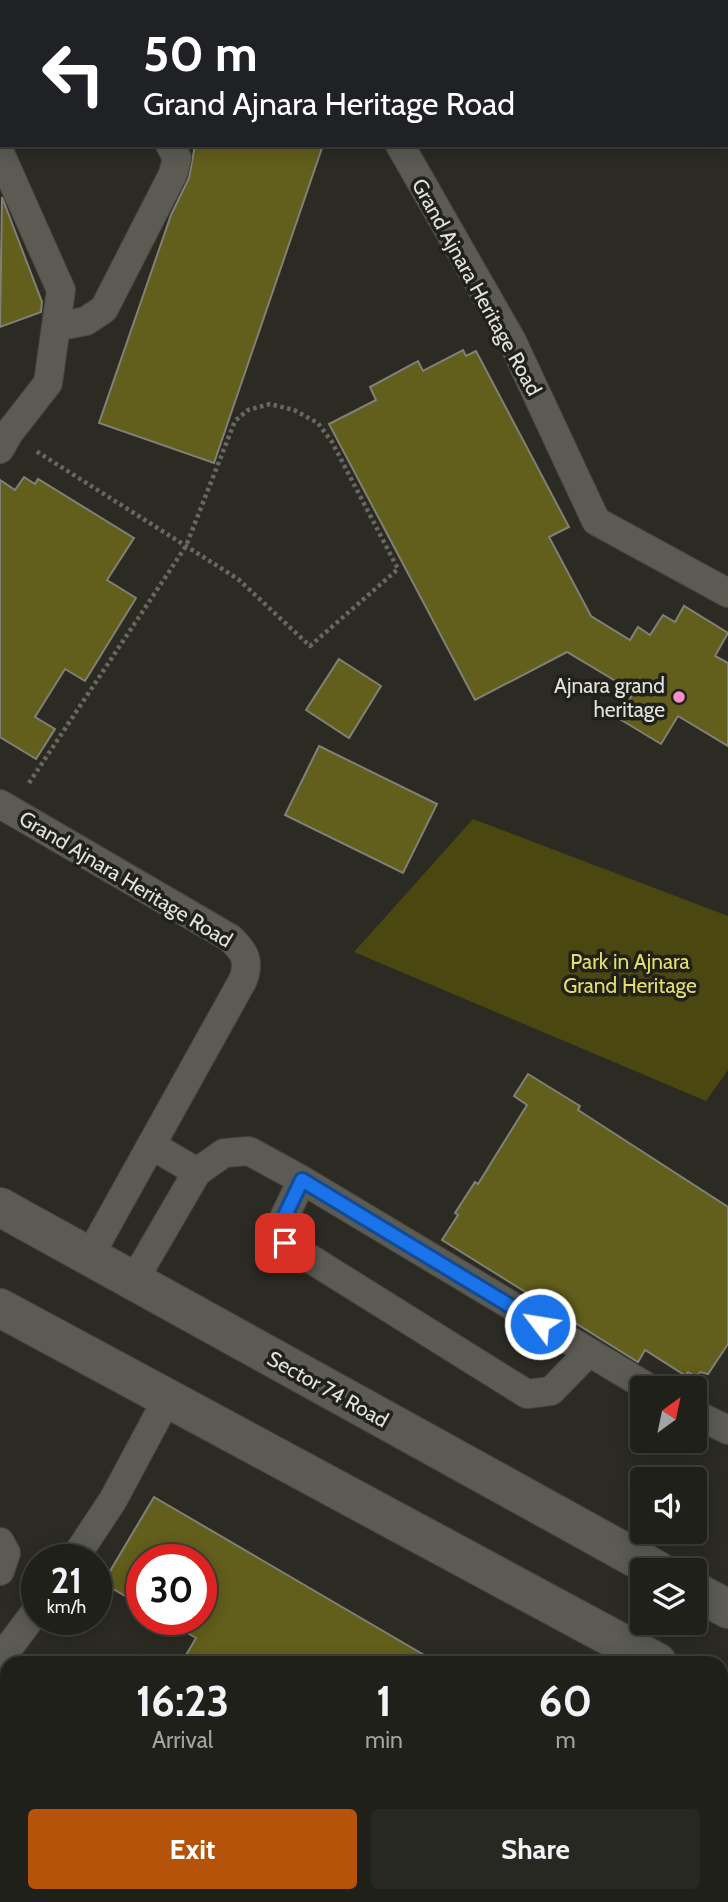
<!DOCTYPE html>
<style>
body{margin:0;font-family:Cabin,sans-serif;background:#282823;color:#f1f3f6;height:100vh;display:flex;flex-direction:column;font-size:26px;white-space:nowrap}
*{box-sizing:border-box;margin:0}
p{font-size:23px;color:#a2a3a2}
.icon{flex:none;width:38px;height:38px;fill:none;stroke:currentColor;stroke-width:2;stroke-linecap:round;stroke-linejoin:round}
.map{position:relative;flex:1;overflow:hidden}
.sheet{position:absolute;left:0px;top:1656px;width:728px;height:247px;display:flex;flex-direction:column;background:#20201a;border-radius:21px 21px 0 0;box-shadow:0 4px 18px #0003,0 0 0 2px #3d3e39}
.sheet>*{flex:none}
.hud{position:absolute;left:0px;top:0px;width:728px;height:147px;box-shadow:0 4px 18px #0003,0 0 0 2px #3d3e39;background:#202124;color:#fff;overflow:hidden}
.needle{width:46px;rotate:33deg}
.fabs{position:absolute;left:630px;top:1376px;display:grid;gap:14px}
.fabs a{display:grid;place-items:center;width:77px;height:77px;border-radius:7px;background:#20201a;box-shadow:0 4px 18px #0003,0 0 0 2px #3d3e39;font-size:35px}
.speed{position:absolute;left:21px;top:1544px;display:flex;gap:14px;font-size:35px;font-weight:700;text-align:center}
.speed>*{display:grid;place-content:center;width:91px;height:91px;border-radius:50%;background:#20201a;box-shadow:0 4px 18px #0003,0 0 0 2px #3d3e39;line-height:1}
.speed small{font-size:18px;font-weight:400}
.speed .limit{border:10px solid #d22;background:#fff;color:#111}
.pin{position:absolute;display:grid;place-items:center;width:60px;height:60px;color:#fff;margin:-30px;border-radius:14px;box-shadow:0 4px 10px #0006}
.me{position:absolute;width:77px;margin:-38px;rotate:301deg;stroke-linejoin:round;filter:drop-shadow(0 0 5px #0008)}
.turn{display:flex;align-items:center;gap:24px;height:147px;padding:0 28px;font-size:32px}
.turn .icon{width:91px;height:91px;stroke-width:2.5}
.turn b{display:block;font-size:49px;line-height:60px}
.eta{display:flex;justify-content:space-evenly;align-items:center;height:119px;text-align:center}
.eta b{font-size:42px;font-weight:700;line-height:49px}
.cta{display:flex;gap:14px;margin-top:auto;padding:14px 28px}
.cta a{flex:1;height:80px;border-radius:7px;background:#b45309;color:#fff;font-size:28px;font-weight:700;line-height:80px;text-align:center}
.cta a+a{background:#282823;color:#f1f3f6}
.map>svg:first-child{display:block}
.green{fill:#4a4711}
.building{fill:#625e1b;stroke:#818078;stroke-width:2}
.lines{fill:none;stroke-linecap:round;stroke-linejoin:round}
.street-casing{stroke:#45453f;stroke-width:30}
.secondary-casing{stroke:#45453f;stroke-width:40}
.path{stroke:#686861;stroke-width:4.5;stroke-dasharray:3.5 3.5;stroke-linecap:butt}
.street{stroke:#5b5b53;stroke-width:28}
.secondary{stroke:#5b5b53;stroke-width:38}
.route-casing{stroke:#114b97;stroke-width:18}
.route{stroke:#1a73e8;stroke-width:12}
.poi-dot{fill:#f890cc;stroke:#21211a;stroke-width:2.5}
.labels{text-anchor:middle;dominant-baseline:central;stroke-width:7;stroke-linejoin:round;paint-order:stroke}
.street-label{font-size:21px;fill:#e2e2dd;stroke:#21211a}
.poi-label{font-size:21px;fill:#e2e2dd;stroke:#21211a;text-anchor:end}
.park-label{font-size:21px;fill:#e5de6a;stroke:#21211a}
</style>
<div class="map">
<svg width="728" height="1902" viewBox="0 0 728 1902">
<rect width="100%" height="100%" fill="#2b2a23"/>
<path class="green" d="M473 819 728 916V1070L706 1101 354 952Z"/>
<path class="building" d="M195 145H323L214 463 99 423 171 215 189 178Z
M2 197 42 302 41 312 0 327Z
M463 350 466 356 476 351 569 527 549 537 591 616 630 640 638 627 650 635 663 615 675 622 684 606 728 633 715 656 728 663V746L678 716 661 744 618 718 634 692 567 652 475 700 329 424 376 400 370 387 418 361 423 371Z
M24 477 35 484 38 479 134 538 107 580 136 598 85 681 65 669 35 717 55 729 36 759 0 737V480L15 490Z
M339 659 381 686 349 738 306 710Z
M319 746 437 804 403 873 285 815Z
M528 1074 580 1106 578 1110 728 1207V1344L708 1374 700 1372 696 1377 688 1372 686 1376 645 1350 638 1362 442 1240 458 1215 455 1213 475 1182 478 1184 527 1105 514 1096Z
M154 1497 260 1559 436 1662H182L196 1638 164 1619H201V1559H142V1606L103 1583Z"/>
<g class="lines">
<defs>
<path id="street" d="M603 2V0
M0 61H2
M400 145 512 341 596 521 728 593
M0 153 61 290 48 383 9 433 0 449
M56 327 86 321 104 309 173 174 177 158 170 145
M0 804 230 938C245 952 250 961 243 980L89 1257
M151 1145 197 1172
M302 1180 279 1228 285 1243 527 1394 551 1391 588 1353
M133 1282 197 1172 224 1153 249 1151 302 1180 649 1388
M695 1414 728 1430
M0 1542 6 1553 0 1571
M74 1559 113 1500 167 1399
M0 1659 37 1610
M495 1902 500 1895"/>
<path id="secondary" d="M0 1207 657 1570
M0 1308 657 1662
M695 1591 728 1609
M721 1695 728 1699"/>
</defs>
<use href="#street" class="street-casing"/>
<use href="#secondary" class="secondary-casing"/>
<path class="path" d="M29 783 186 546 235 421 248 410 270 404 294 410 318 423 332 442 398 569 310 646 238 579 36 451"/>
<use href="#street" class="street"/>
<use href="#secondary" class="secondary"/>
</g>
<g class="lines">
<defs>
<path id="route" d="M285 1243 279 1228 302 1180 540 1324"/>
</defs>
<use href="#route" class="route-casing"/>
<use href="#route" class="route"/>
</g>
<circle class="poi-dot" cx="679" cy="697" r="7"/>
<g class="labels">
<g class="street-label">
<text transform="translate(477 287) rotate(61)">Grand Ajnara Heritage Road</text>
<text transform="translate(126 879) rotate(31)">Grand Ajnara Heritage Road</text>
<text transform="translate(328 1389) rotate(29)">Sector 74 Road</text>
</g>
<g class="poi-label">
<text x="665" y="685">Ajnara grand<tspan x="665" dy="24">heritage</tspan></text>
</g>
<g class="park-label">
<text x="630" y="961">Park in Ajnara<tspan x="630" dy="24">Grand Heritage</tspan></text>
</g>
</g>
</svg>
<div class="fabs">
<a><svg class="needle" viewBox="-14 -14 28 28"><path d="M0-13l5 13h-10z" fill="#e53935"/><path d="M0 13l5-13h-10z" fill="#a2a3a2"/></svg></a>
<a><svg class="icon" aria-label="sound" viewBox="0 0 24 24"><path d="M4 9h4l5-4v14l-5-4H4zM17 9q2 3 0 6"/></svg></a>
<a><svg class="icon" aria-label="layers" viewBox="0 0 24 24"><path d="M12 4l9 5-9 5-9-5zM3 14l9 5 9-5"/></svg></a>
</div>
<div class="speed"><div>21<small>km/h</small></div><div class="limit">30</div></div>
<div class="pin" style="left:285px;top:1243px;background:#d93025"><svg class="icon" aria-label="arrive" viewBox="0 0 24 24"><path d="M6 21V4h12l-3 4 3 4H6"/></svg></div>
<svg class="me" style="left:540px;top:1324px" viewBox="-20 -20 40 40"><circle r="17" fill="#1a73e8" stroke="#fff" stroke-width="3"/><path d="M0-11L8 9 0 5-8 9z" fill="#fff"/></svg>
<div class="hud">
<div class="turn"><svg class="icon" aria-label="left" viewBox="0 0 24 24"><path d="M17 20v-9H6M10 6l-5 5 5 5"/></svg><div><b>50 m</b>Grand Ajnara Heritage Road</div></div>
</div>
<section class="sheet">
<div class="eta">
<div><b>16:23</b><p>Arrival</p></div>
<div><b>1</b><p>min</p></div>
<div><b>60</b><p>m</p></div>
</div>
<div class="cta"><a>Exit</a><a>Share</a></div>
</section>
</div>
